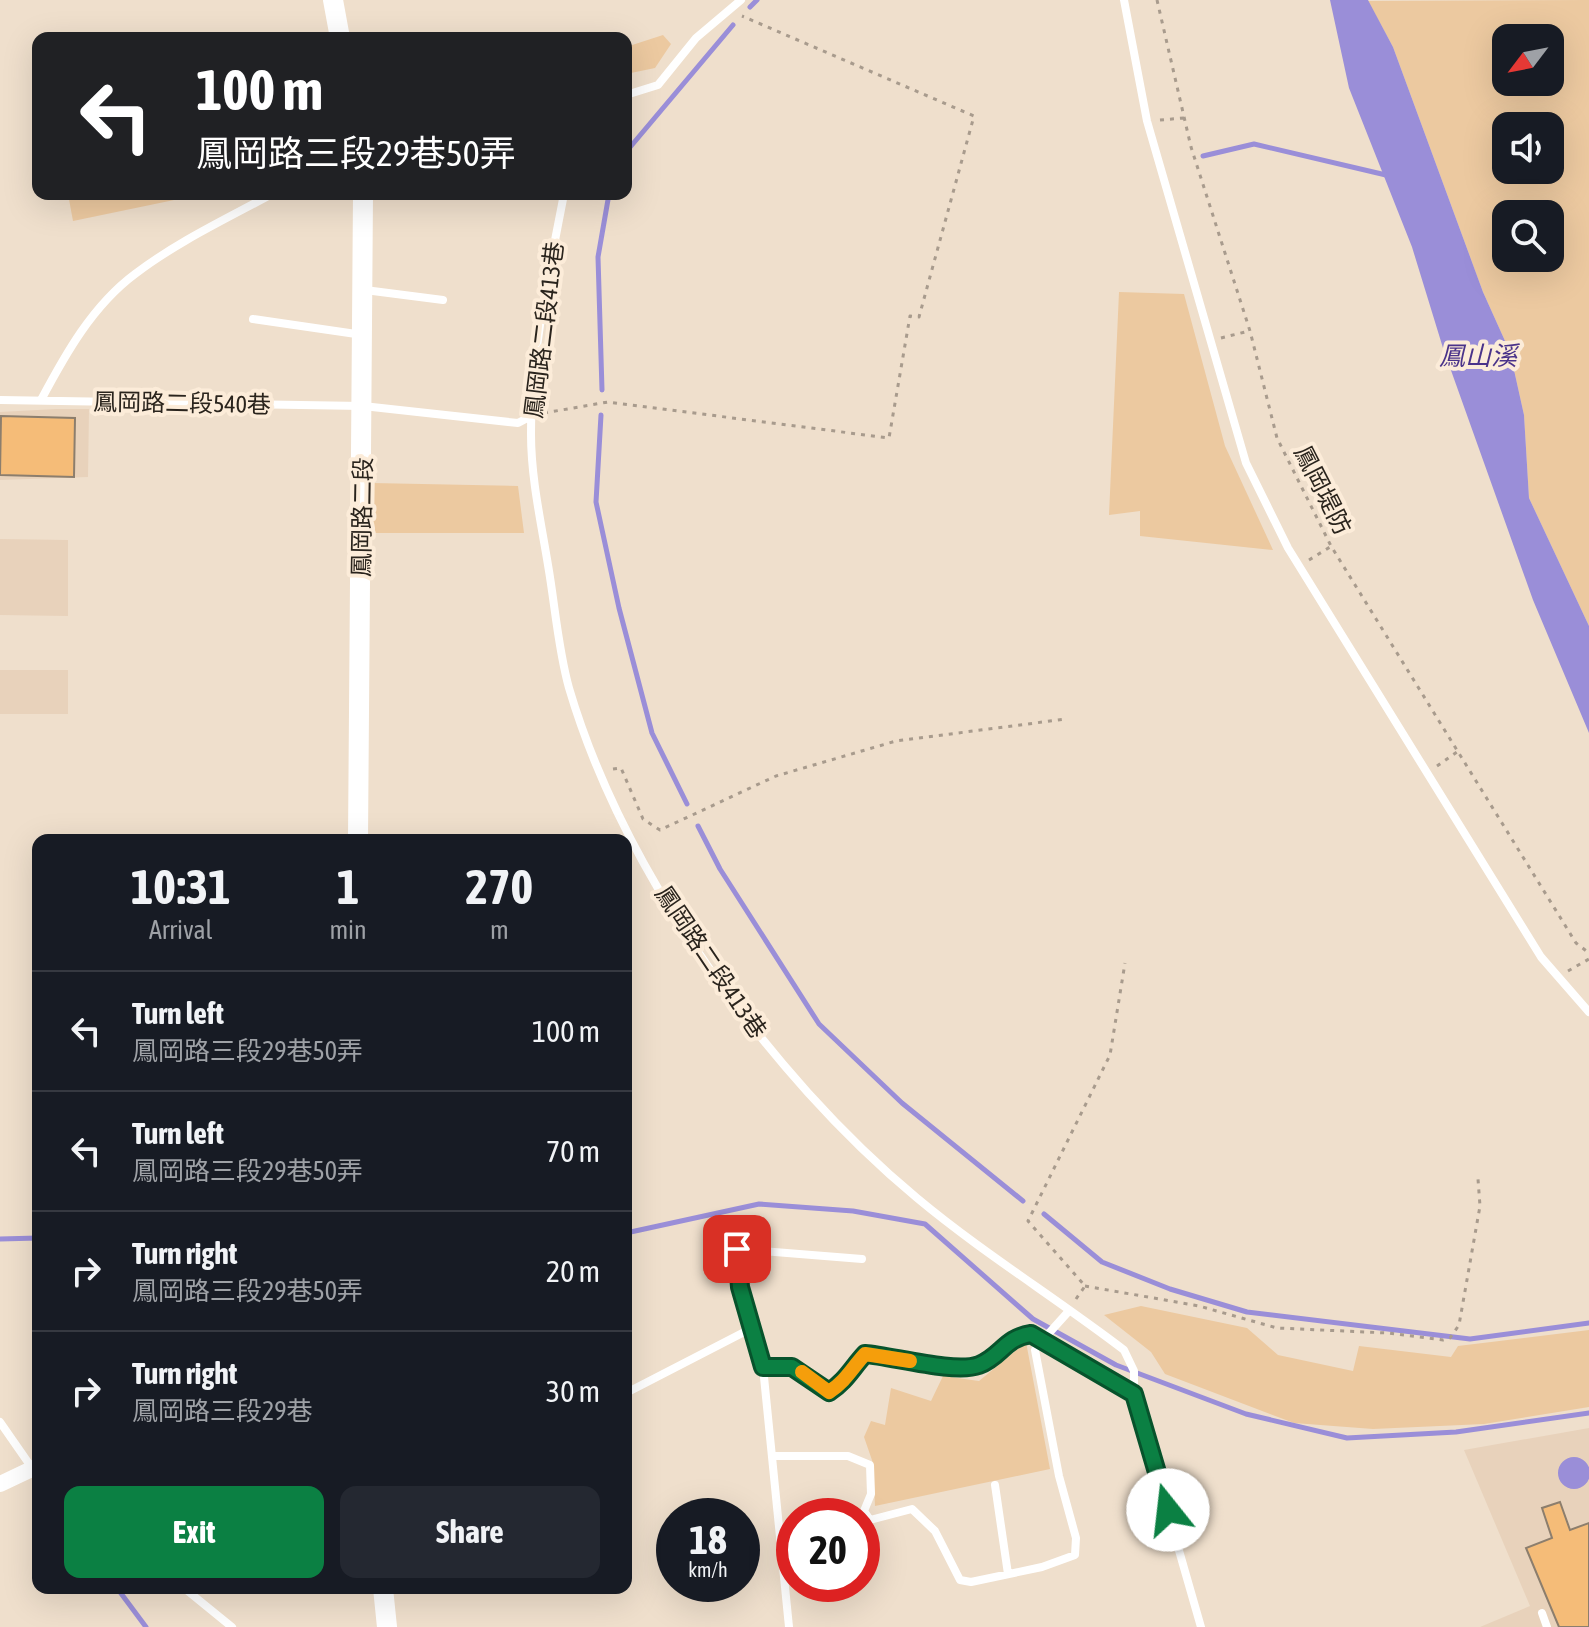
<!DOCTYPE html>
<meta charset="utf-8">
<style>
body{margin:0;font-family:"Asap Condensed","Noto Sans TC",sans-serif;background:#242831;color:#f1f3f6;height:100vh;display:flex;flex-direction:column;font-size:30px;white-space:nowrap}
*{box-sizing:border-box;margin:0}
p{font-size:26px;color:#9ea1a6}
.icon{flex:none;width:44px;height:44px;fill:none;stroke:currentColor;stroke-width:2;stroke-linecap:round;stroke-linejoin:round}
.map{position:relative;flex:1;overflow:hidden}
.panel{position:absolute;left:32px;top:834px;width:600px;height:760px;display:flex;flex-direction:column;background:#171b24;border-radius:16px;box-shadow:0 8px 32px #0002}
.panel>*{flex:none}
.hud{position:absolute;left:32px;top:32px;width:600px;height:168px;border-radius:16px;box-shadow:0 8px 32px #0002;background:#202124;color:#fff;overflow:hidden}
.needle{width:52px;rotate:238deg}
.controls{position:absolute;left:1492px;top:24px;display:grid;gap:16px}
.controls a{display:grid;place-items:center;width:72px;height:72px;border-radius:16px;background:#171b24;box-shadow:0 8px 32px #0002;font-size:40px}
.speed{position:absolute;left:656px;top:1498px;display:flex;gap:16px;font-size:40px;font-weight:700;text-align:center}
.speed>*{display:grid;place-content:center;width:104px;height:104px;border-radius:50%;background:#171b24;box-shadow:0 8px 32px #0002;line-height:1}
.speed small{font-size:20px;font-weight:400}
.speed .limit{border:12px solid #d22;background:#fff;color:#111}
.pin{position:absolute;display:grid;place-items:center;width:68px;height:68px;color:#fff;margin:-34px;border-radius:16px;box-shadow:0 4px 12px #0006}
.me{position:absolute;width:88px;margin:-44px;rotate:344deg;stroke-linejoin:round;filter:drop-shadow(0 0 6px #0008)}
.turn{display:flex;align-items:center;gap:28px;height:168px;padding:0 32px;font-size:36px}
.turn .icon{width:104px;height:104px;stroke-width:2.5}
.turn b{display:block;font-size:56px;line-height:68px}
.eta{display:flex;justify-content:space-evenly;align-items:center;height:136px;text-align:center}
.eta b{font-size:48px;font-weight:700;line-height:56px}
.cta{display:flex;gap:16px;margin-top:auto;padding:16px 32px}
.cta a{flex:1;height:92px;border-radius:16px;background:#0b8043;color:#fff;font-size:32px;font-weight:700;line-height:92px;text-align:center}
.cta a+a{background:#242831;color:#f1f3f6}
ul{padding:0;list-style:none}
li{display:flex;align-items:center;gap:24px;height:120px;padding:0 32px;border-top:2px solid #363941}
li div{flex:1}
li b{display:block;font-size:30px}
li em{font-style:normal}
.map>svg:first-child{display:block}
.built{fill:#e8d2bb}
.green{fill:#ecc9a0;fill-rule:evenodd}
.water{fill:#9a8ed8}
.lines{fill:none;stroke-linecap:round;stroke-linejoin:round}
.stream{stroke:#9a8ed8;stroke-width:5}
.building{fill:#f5bc78;stroke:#8c7e6d;stroke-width:2}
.path{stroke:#a89b8d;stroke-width:3;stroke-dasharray:4 6;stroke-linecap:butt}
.service{stroke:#fff;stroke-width:8}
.minor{stroke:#fff;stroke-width:16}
.tertiary{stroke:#fff;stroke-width:20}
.route-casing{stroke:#07532c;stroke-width:20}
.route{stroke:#0b8043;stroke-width:14}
.slow{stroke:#f59e0b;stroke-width:14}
.labels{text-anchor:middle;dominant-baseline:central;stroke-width:8;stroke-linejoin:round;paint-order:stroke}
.street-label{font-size:24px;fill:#2a241d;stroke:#fcecd9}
.water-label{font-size:26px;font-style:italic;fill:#4a338a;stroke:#fcecd9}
</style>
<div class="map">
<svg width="1589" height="1627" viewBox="0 0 1589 1627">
<rect width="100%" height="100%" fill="#efdfcc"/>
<path class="built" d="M56 409H89L88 477 0 480V412Z
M0 539 68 540V616L0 615Z
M0 670H68V714H0Z
M1589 1428V1627H1480L1530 1606 1464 1450Z"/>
<path class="green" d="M1589 0V626L1529 498 1524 415 1510 352 1483 292 1393 47 1368 1ZM1506 38H1550V82H1506ZM1506 126H1550V170H1506ZM1506 214H1550V258H1506Z
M663 35 671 44 655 68 626 74V47Z
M68 194H203L73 221Z
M1119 292 1184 294 1225 446 1273 550 1140 536V511L1109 515Z
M372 483 518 486 524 533H372Z
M1141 1306 1247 1328 1278 1355 1353 1371 1359 1346 1451 1357 1458 1346 1589 1330V1407L1484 1424 1373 1429 1294 1423 1165 1374 1151 1352 1104 1315Z
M1026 1342 1050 1469 875 1506 873 1463 864 1437 871 1421 885 1425 891 1388 931 1401 943 1376 979 1381Z"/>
<path class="water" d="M1330 0H1368L1393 47 1483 292 1510 352 1524 415 1529 498 1589 626V733L1533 600 1443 348 1412 247 1349 88Z
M1558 1473a16 16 0 1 1 32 0a16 16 0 1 1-32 0Z"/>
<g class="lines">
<path class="stream" d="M750 7 757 0
M626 152 733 25
M1203 156 1254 144 1386 175
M602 390 598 257 609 194
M601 415 596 502 619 608 652 733 687 804
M698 826 720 869 819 1024 902 1103 1023 1201
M1044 1214 1102 1262 1170 1289 1247 1312 1470 1339 1589 1323
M626 1233 759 1204 853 1211 925 1224 1033 1319 1116 1365 1246 1414 1347 1438 1456 1432 1589 1413
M0 1239 38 1238
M117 1588 146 1627"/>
</g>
<path class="building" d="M1 416 75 418 74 477 0 475Z
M1560 1502 1570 1530 1589 1523V1627H1559L1526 1548 1552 1538 1542 1508Z"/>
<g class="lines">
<path class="path" d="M1157 0 1191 147 1250 331 1277 438 1331 546 1576 943 1589 953
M1160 120 1184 118
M1221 338 1249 331
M544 413 608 402 889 438 910 316 919 317 974 116 742 16
M1309 560 1330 547
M1437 766 1457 752
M613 769 621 768 643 819 660 830 776 776 896 741 1066 719
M1568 971 1589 959
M1085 1286 1199 1306 1277 1328 1388 1333 1443 1340 1450 1338 1459 1325 1480 1206 1478 1179
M1076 1299 1085 1286 1028 1221 1110 1055 1125 963"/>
<path class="service" d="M1124 0 1147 121 1246 463 1288 548 1541 957 1589 1012
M626 95 658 85 696 38 741 0
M564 194C549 272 531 354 531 434 531 478 541 522 548 565 555 605 558 649 569 688 624 874 769 1075 917 1198 983 1253 1056 1298 1124 1350L1134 1371V1394L1201 1627
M365 290 443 300
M253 319 363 335
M0 400 363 406 518 423 533 415
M41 400C65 355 92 306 135 274 177 242 226 219 272 194
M754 1327 740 1287 737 1249 862 1259
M763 1367H792L829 1392C846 1381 852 1368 865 1354 893 1356 955 1374 979 1365 1002 1356 1003 1338 1031 1334L1041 1342 1068 1312
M626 1393 754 1327 763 1367 789 1627
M0 1422 32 1468
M773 1456H848L870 1465 871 1494 864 1511 870 1520 912 1509 935 1531 960 1580 971 1582 1042 1567 1075 1555 1076 1538 1059 1476 1035 1350 1041 1342 1134 1394
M995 1485 1008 1574
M184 1588 232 1627
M1542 1613 1547 1627"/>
<path class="minor" d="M0 1484 38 1466"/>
<path class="tertiary" d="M333 0 340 38
M358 840 363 194
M383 1588 387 1627"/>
</g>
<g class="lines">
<defs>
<path id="route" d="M737 1249 740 1287 763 1367H792L829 1392C846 1381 852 1368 865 1354 892 1356 955 1374 979 1365 1002 1356 1004 1338 1031 1334L1134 1394 1168 1510"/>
</defs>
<use href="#route" class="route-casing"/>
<use href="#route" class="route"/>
<path class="slow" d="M802 1372 829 1392C846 1381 852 1368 865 1354L910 1361"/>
</g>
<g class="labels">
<g class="street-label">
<text transform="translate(544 330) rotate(-83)">鳳岡路二段413巷</text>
<text transform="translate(182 403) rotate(1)">鳳岡路二段540巷</text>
<text transform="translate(1323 490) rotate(63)">鳳岡堤防</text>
<text transform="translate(362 517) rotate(-89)">鳳岡路二段</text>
<text transform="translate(711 962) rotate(56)">鳳岡路二段413巷</text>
</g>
<g class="water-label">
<text x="1478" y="356">鳳山溪</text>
</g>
</g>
</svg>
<div class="controls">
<a><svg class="needle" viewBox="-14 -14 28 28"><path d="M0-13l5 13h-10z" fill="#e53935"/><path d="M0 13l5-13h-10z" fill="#9ea1a6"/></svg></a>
<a><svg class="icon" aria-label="sound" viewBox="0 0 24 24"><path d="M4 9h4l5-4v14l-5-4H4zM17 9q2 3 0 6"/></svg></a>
<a><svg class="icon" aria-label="search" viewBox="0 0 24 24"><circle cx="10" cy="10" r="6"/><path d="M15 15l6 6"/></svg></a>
</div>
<div class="speed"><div>18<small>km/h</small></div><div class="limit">20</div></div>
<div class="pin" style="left:737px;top:1249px;background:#d93025"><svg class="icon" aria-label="arrive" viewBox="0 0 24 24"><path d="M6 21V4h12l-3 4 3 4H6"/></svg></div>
<svg class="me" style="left:1168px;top:1510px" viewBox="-20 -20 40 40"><circle r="19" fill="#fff"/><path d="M0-13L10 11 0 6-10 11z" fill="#0b8043"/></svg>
<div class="hud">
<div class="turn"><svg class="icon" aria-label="left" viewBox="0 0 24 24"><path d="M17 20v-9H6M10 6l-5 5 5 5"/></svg><div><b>100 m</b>鳳岡路三段29巷50弄</div></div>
</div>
<section class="panel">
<div class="eta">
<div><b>10:31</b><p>Arrival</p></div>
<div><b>1</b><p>min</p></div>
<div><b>270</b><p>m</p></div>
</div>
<ul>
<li><svg class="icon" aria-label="left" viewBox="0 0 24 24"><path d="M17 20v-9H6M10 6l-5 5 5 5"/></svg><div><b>Turn left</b><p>鳳岡路三段29巷50弄</p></div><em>100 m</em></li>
<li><svg class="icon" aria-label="left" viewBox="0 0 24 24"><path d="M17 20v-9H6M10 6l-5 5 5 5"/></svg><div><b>Turn left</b><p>鳳岡路三段29巷50弄</p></div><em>70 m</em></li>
<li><svg class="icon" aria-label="right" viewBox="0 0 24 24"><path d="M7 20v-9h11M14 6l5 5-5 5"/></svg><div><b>Turn right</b><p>鳳岡路三段29巷50弄</p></div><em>20 m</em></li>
<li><svg class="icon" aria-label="right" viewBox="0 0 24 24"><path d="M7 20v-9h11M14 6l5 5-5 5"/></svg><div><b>Turn right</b><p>鳳岡路三段29巷</p></div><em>30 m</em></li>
</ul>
<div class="cta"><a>Exit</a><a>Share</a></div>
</section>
</div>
